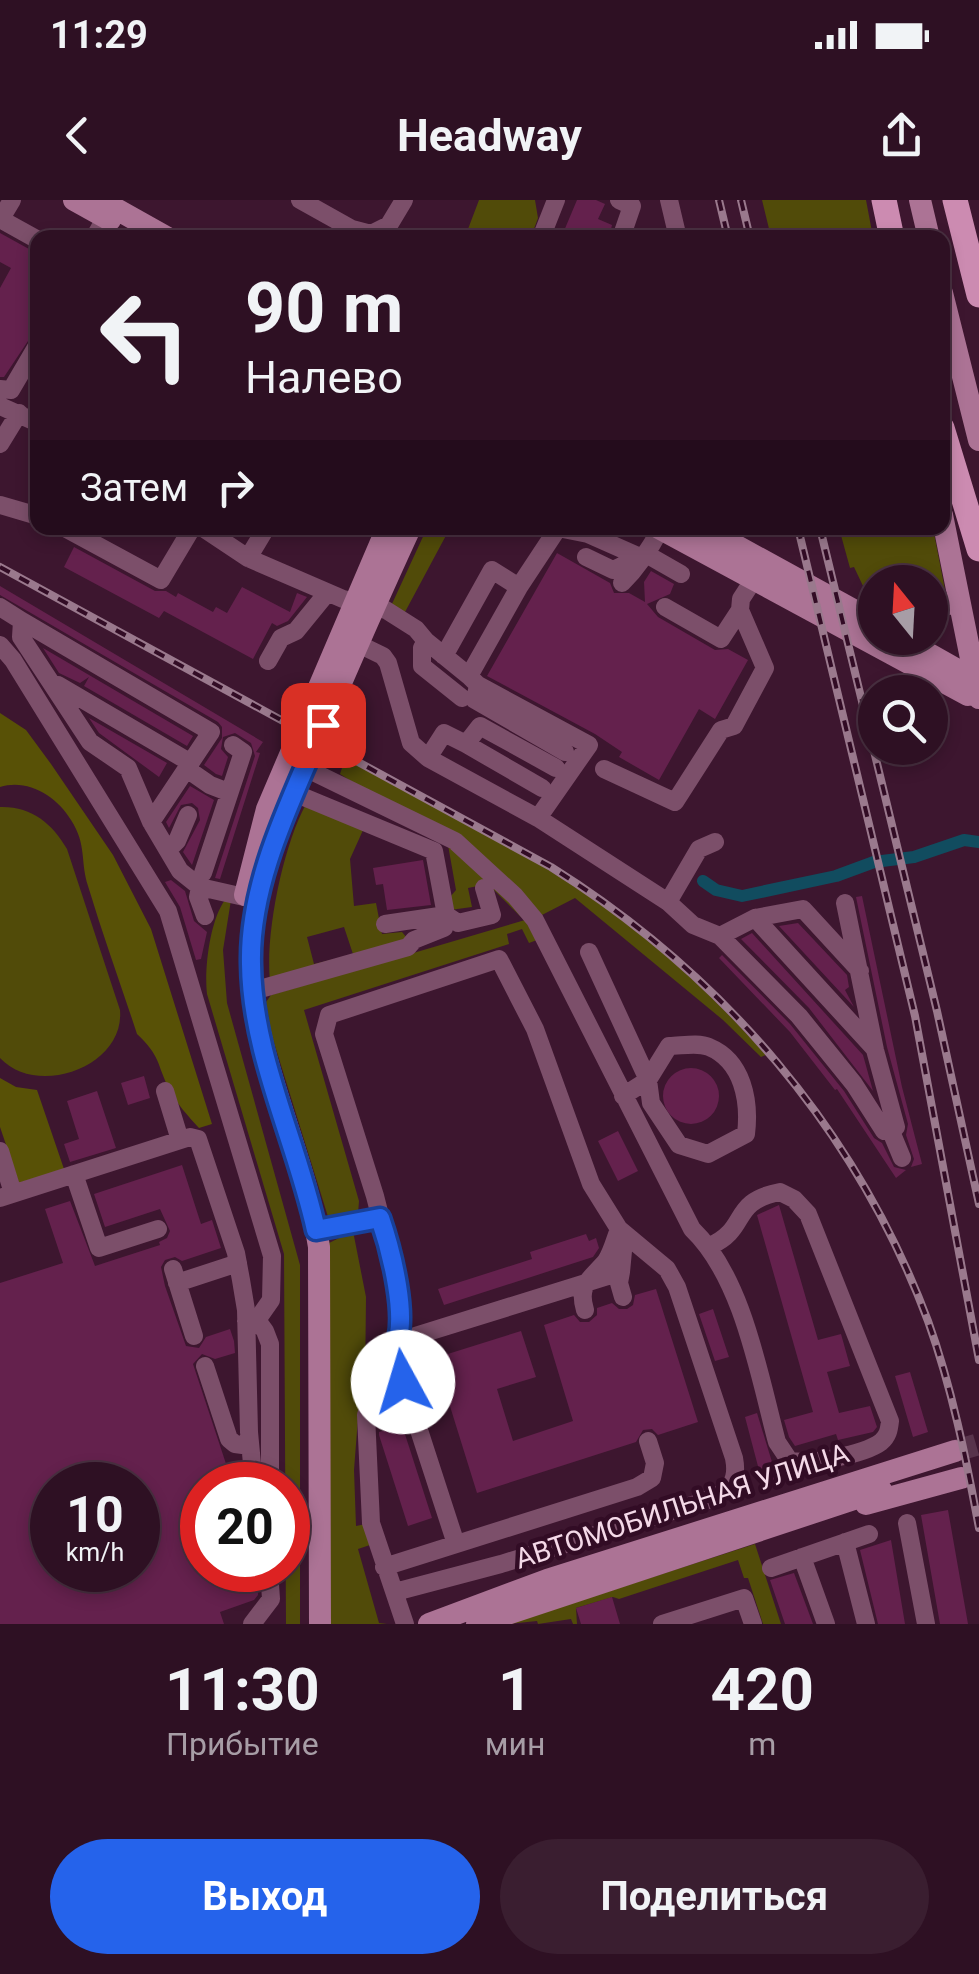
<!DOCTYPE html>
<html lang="ru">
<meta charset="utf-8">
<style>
body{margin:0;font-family:Roboto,sans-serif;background:#3a1e30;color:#f1f3f6;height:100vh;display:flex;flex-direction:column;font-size:38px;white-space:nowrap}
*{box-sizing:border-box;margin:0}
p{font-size:32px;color:#a79da6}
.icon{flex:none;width:55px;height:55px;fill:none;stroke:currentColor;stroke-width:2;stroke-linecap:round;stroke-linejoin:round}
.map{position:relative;height:1424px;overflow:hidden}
.drawer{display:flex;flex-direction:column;background:#2e1023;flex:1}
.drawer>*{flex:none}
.top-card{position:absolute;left:30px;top:30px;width:920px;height:305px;border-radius:20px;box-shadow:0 5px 15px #0003,0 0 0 2px #493041;background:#2e1023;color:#f1f3f6;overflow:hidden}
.needle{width:65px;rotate:342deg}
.buttons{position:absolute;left:858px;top:365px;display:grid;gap:20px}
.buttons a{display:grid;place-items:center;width:90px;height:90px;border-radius:50%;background:#2e1023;box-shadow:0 5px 15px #0003,0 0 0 2px #493041;font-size:50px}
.speed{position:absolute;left:30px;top:1262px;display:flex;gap:20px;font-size:50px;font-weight:700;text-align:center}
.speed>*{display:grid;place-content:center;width:130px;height:130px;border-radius:50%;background:#2e1023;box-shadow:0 5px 15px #0003,0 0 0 2px #493041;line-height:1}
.speed small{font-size:25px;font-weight:400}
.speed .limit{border:15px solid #d22;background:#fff;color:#111}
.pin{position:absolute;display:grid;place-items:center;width:85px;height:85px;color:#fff;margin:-42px;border-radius:20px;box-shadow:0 5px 15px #0006}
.me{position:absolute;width:110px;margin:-55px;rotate:354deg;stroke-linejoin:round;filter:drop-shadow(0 0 8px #0008)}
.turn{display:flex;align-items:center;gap:35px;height:210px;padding:0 50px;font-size:45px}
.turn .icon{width:130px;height:130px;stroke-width:2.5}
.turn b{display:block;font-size:70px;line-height:85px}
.then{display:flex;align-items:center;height:95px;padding:0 50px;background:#0003;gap:20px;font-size:38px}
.eta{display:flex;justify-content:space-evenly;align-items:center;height:170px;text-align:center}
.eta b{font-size:60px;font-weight:700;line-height:70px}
.primary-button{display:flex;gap:20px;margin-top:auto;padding:20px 50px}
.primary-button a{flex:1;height:115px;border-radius:60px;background:#2563eb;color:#fff;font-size:40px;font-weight:700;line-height:115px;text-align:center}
.primary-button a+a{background:#3a1e30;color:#f1f3f6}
.status{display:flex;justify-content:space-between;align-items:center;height:70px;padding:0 50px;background:#2e1023;direction:ltr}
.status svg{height:28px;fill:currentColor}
header{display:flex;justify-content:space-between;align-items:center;height:130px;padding:0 50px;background:#2e1023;font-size:45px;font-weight:700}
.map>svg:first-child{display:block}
.green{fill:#514b09}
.forest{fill:#585106}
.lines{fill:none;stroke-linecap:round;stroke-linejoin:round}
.canal{stroke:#114c5f;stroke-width:12}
.building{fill:#64214d;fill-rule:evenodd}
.major-tunnel{stroke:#58334b;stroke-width:22;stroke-dasharray:22 11;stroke-linecap:butt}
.minor{stroke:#7c4f6a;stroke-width:18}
.major{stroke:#ac7395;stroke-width:22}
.highway{stroke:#cc8bb1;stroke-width:25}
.rail-casing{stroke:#9a798d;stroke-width:8}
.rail{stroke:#320c25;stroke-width:4;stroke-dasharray:11;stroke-linecap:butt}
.route-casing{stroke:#184099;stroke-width:25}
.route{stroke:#2563eb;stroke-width:18}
.labels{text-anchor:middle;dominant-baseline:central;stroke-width:9;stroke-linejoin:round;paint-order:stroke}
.street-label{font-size:28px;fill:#f4d9e8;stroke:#320c25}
</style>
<div class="status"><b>11:29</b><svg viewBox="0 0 49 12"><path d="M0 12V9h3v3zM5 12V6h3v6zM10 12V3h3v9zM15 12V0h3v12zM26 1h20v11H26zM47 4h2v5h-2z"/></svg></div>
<header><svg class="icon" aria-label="back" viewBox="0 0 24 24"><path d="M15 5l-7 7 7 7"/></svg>Headway<svg class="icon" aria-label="share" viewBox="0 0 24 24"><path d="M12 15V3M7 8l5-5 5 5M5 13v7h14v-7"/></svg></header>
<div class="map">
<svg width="979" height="1424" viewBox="0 0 979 1424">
<rect width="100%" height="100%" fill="#3d162f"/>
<path class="green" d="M479 0H535L538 18 531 37H465Z
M762 0H866L873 37H771Z
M427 328H450L405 412 391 406Z
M839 328H933L945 390 930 392V382H875V389L863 386 854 367 850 368Z
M334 553C411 594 490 632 563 679 639 727 706 787 766 855L761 857 723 820 575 698 540 716 514 685 340 574 342 568 330 561Z
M306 604 364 628 350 659 354 706 376 703 382 734 402 732 407 738 354 757 344 727 307 737 314 764 343 757 270 781C265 734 283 646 306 604Z
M0 607C31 606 52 623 67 649L120 810C125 867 37 898 0 858Z
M448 645 505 695 522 718 488 684 468 688 472 707 450 710V697L456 690Z
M225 700H231L223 750 227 803 300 1065V1424H286L284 1054 207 794C204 769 210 720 225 700Z
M525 720 537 740 529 743 522 729 507 734 509 744 304 810 359 1001 358 1014 329 1020 271 833 266 802 271 795Z
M353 1031 366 1097 365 1186 359 1205 354 1270 356 1326 366 1324 373 1344 358 1349 379 1423 387 1424H328L329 1043Z
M755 1344 781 1424H763L748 1378H744L738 1360 619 1399 613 1397 576 1408 577 1424H573L571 1419 538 1424 537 1421 507 1424Z"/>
<path class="forest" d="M0 513 26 530 51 564 113 655 151 729 212 924 199 928C188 916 177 904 169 889 156 862 161 857 137 834 121 785 103 736 88 686 80 661 87 645 71 620 57 596 27 578 0 587Z
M0 878 16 887 37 890 64 969 19 983 0 927Z"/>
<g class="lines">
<path class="canal" d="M703 681 716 690 742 696 836 676 874 662 914 657 964 640 979 642"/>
</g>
<path class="building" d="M577 0H596L605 4 598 19 612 25 609 38H561Z
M0 33 38 54V126L4 177H0V88L11 68 0 62Z
M74 347 155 391H166L176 397 178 393 213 412 216 407 227 413 242 387 290 412 297 393 307 397 288 421 277 426 272 423 253 459 164 411 159 418 64 367Z
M557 353 610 383 614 393H629L645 402 644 382 651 371 674 384 670 394 647 404 658 417 715 450 728 449 748 460 715 519 699 509 659 580 619 557 622 552 595 534 487 476Z
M0 386 263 542 256 552 260 553 220 679 215 678 255 556 251 543 235 533 223 537 221 549 228 557 222 576 216 574 204 565 222 538V527L218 522 0 395Z
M43 448 193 536 187 546 84 486 89 477 80 483 59 473Z
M89 518 167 563 159 577 99 533Z
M190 586 214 600 192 665 183 652 200 620 198 608 192 603 181 605 169 628 166 622Z
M423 660 431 705 387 710 383 684 376 685 373 668Z
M171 680 185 691 194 721 207 732 201 759 196 760 180 707 165 682Z
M862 696 902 887 922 964 911 967 914 959 906 935 908 924 887 847 856 697Z
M798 723 847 775 849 787 845 790 854 807 779 726Z
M752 733 863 855 873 891 809 808 741 739Z
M722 755 790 824 844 891 874 938 882 943 894 967 906 970 896 978 837 889 835 890 790 832 719 758Z
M663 896a28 28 0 1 1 56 0a28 28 0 1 1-56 0Z
M144 876 150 898 128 905 121 883Z
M97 891 116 948 70 962 64 944 79 939 67 901Z
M618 931 638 971 618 981 598 941Z
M182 965 201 1024 212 1020 221 1048 182 1061 175 1057 165 1060 161 1067 165 1086 186 1146 199 1148 206 1137 230 1129 234 1141 235 1153 215 1159 202 1154 193 1164 233 1285H202V1370H257L258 1395 254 1400 220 1412 224 1424H0V1083L63 1063 45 1009 70 1001 95 1066 160 1045 159 1042 167 1038 170 1031 160 1009 105 1027 94 994ZM52 1285H138V1370H52Z
M779 1005 818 1140 841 1134 850 1166 827 1172 839 1213 870 1206 877 1227 873 1232 838 1240 836 1234 795 1246 789 1237 784 1220 813 1212 757 1015Z
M586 1034 589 1041 596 1038 599 1048 593 1057 444 1105 438 1089 532 1059 530 1052Z
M656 1089 698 1222 658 1235 652 1229 643 1230 636 1242 477 1293 435 1158 521 1131 536 1177 497 1189 513 1241 573 1221 544 1125 574 1115 580 1122H589L597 1115V1108L612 1103 619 1109H627L633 1105 635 1095Z
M713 1109 729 1157 715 1161 699 1114Z
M910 1172 928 1232 913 1237 895 1176Z
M757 1213 779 1285 764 1289 745 1217Z
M402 1225 432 1318 408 1326 379 1235V1232Z
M948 1310 968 1424H940L921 1315Z
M891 1340 905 1424H878L860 1350Z
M794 1373 813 1424H785L770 1380Z
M612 1397 620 1424H581L576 1408Z"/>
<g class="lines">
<path class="major-tunnel" d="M955 1251 979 1244"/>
<path class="minor" d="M300 0 352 29 371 34 389 25 404 0
M619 0 632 6 621 38
M669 0 678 38
M0 19 38 40
M0 20 12 0
M94 38 110 10
M541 38 556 0
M0 189 11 190 38 144
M0 206 38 223
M0 244 19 213
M0 305 38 316
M65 328 161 380 192 328
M203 328 248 358
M266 328 248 358 343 399 386 410 416 429 426 441 469 476 519 387 558 328
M558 328 588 334 640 357
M646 354 681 374
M586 357 613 370 640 357
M622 383C637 368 651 347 661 328
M0 407 22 421 21 437 90 542 128 568 151 622 180 671 200 687 244 697
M665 407 721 439 740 410 741 399 754 379
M22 421 211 532 151 622
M348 439 383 456 388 463 411 543 428 558 538 618 668 702 693 725 720 736 799 816 854 884 884 931 896 927 875 850 845 703
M426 441 422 448V466L462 498
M0 445 13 460 168 711 272 1056 271 1100 257 1120 246 1121
M444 456 492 370 519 387
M268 461 281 438 296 431 327 393
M469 476 478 485 589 545 538 618
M58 485 191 563
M478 485 475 500 565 552
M466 544 542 588
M428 558 444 533 466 544 480 526 556 568
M305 568 455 641 515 696 535 720 692 1029C743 1078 759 1175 777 1242L789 1260C807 1266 865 1254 881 1242 888 1236 889 1230 890 1221L808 1014 794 999 780 992C729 1002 750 1028 710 1046
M187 569 210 585 228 592
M604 569 675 602 721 530 734 526 765 468 740 410
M168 650 177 641 188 615
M203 673 243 552 233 545
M200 687 198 697 205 716
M668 702 699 649 715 642
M755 718 803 709 860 771
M385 724 446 715 458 723 492 715 484 688
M720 736 755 718 873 847
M589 752 648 880 651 903 679 945 708 954 746 934C750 901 743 861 709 847 698 842 681 846 669 846L648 880 623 896
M253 791 408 747 414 740 444 728 446 715 434 651 294 593
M165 891 180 940
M890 929 902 958
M0 951 13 993
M74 974 99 1048 158 1029
M0 998 190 937 198 939 236 1053 241 1080 246 1110 249 1232 254 1285
M316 1030 380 1018
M173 1069 194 1136
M621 1072 619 1083 623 1097
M177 1083 238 1063
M257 1120 265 1131 270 1144V1285
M399 1141 621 1072 623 1051 619 1029 591 984 535 829 499 759 329 815 324 834 375 996 398 1086 399 1141 383 1163 366 1215 371 1323 405 1424
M393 1150 456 1344
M205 1166 229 1239 235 1244 250 1246
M907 1323 926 1424
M845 1342 866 1424
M802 1357 826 1424
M384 1367 637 1287 652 1278 655 1263 648 1241
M771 1368 869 1334
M395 1392 501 1364 705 1301C728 1292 739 1284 734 1258L677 1087 667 1069 619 1029C615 1039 612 1052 606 1061 591 1079 577 1084 585 1110
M252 1424 271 1399 269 1370
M662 1424 744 1398 753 1424"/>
<path class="major" d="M74 0 110 20
M100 0 168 38
M920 0 929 38
M942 93 979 240
M942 315 979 498
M659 328 968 495
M704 328 875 422
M930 407 949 404
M901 438 963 473
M245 695 267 609 387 328
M866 1304 961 1278
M320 1424 319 1047C305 952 255 864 251 767 247 688 288 607 318 536 348 466 378 397 410 328
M429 1424 547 1380 955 1251
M477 1424 881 1290"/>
<path class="highway" d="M884 0 892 38
M955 0 979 95
M942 228 979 349"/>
<defs>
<path id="rail" d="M719 0 728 38
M741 0 750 38
M798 328 915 816 979 1160
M820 328 937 811 979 1004
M0 367 551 667C723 775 856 929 928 1121 952 1188 966 1258 979 1328"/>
</defs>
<use href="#rail" class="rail-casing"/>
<use href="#rail" class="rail"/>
</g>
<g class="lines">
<defs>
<path id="route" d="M323 525C292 599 249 681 251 764 252 855 297 942 316 1030L380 1018C390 1047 411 1124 393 1150L403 1182"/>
</defs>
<use href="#route" class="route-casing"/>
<use href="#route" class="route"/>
</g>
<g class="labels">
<g class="street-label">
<text transform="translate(682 1306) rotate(-18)">АВТОМОБИЛЬНАЯ УЛИЦА</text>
</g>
</g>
</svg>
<div class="buttons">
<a><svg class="needle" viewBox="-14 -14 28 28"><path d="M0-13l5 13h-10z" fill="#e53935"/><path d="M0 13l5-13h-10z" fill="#a79da6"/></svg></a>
<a><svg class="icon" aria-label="search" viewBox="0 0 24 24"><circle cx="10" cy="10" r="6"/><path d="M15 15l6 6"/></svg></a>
</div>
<div class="speed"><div>10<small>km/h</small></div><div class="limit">20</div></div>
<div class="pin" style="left:323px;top:525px;background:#d93025"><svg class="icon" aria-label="arrive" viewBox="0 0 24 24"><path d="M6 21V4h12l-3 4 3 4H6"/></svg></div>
<svg class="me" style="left:403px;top:1182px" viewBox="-20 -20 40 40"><circle r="19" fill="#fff"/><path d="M0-13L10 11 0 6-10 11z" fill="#2563eb"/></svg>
<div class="top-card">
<div class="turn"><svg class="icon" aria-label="left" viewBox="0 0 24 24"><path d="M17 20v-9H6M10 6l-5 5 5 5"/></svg><div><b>90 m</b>Налево</div></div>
<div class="then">Затем<svg class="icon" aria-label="right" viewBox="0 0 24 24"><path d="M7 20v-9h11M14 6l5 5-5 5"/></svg></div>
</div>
</div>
<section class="drawer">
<div class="eta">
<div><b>11:30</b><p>Прибытие</p></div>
<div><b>1</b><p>мин</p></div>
<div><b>420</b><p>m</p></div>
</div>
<div class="primary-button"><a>Выход</a><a>Поделиться</a></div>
</section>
